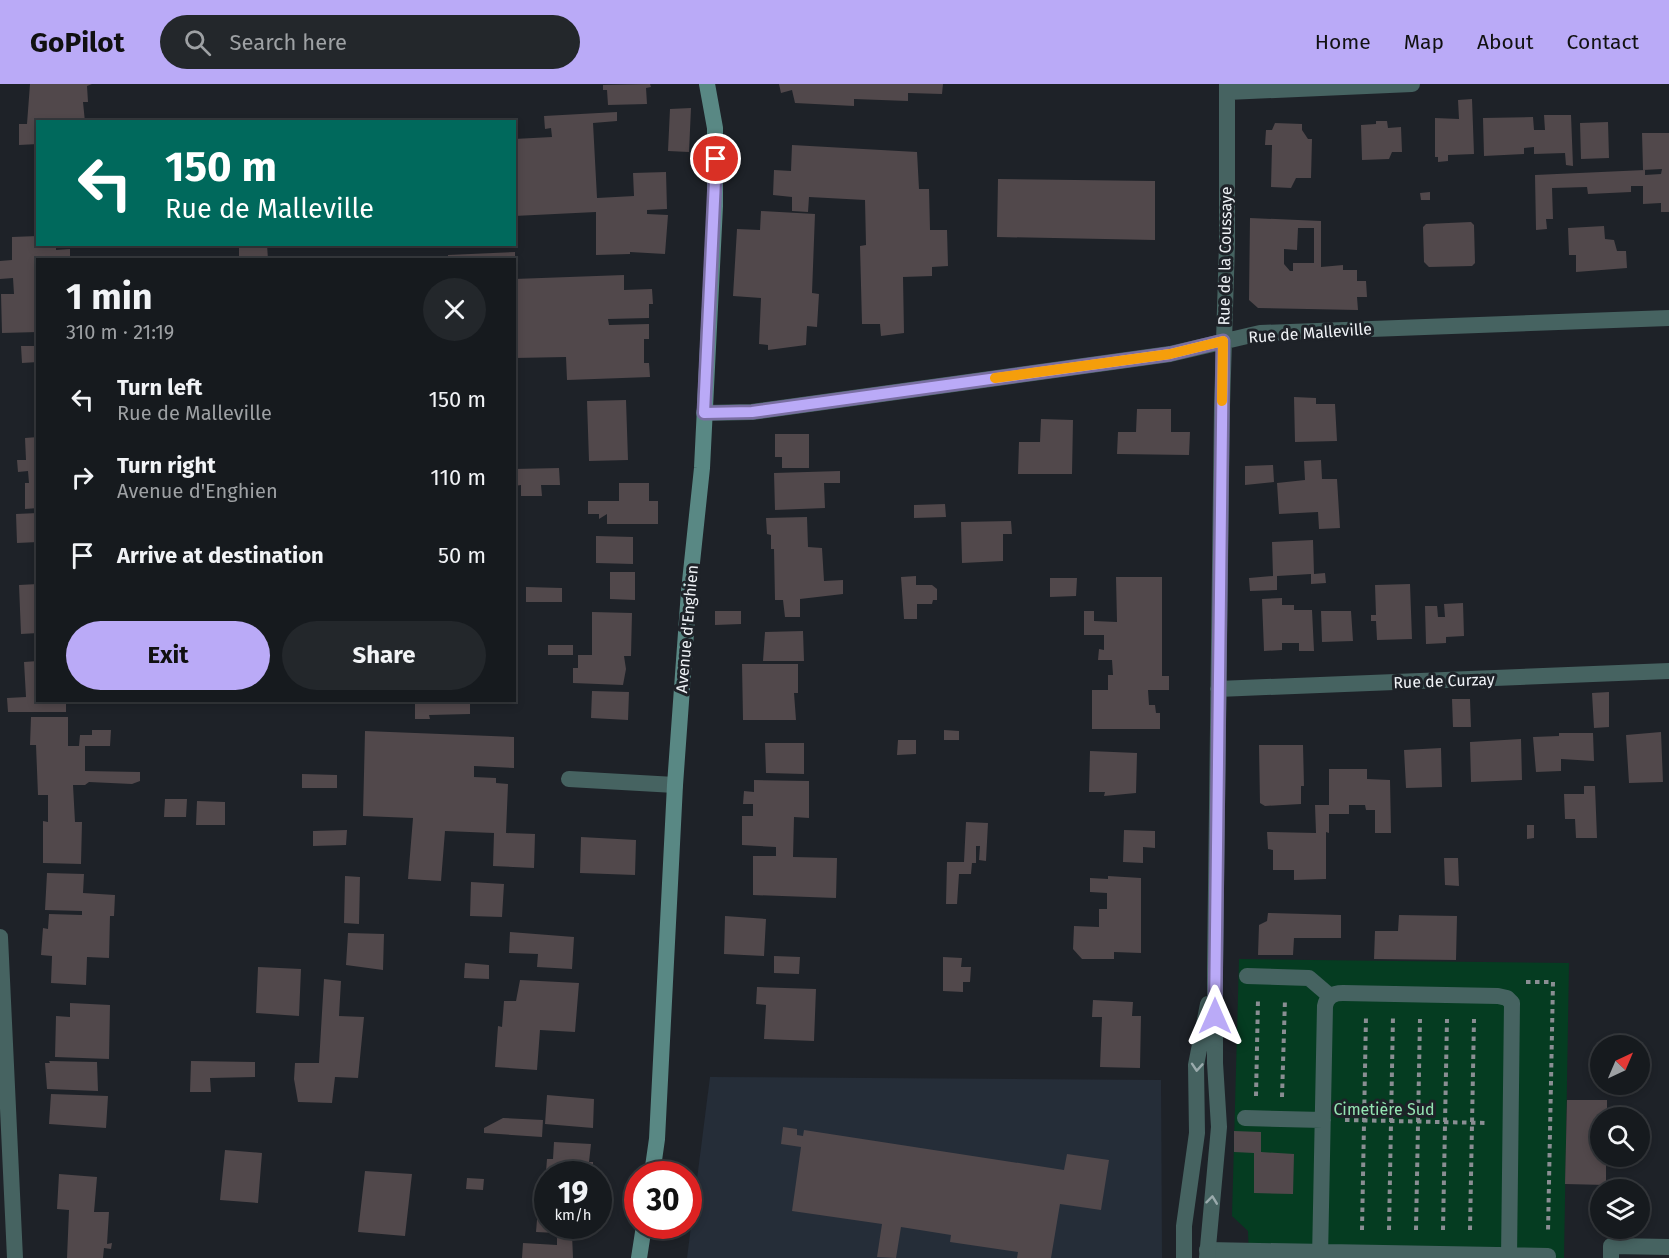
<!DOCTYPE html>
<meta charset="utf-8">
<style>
body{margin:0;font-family:"Fira Sans",sans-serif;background:#23272b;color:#f1f3f6;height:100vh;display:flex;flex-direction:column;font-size:22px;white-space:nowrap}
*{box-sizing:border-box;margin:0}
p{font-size:20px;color:#9ea1a4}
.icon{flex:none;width:33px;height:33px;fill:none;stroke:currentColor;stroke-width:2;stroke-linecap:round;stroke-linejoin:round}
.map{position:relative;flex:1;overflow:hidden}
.panel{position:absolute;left:36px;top:174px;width:480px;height:444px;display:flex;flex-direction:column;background:#161a1e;border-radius:0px;box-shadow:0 3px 9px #0003,0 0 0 2px #35383c}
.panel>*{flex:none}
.guide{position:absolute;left:36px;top:36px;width:480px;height:126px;border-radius:0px;box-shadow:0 3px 9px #0003,0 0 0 2px #35383c;background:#00695c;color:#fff;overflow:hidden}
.needle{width:39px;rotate:44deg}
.buttons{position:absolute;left:1590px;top:951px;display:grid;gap:12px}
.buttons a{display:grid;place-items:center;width:60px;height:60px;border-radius:50%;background:#161a1e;box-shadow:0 3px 9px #0003,0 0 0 2px #35383c;font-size:30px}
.speed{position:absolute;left:534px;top:1077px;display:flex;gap:12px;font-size:30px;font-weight:700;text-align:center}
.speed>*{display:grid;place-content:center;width:78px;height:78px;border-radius:50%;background:#161a1e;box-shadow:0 3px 9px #0003,0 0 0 2px #35383c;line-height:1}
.speed small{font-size:15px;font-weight:400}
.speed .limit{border:9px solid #d22;background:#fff;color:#111}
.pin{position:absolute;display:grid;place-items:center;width:51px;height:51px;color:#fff;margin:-26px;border:3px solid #fff;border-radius:50%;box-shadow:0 2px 6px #0007}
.me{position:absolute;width:66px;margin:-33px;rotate:0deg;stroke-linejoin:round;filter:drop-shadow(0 0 4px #0008)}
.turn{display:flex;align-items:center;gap:21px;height:126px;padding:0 30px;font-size:27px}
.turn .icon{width:78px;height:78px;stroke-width:2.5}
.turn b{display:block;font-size:42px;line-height:51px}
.round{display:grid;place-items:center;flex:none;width:63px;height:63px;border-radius:32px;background:#23272b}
.overview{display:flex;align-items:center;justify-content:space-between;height:102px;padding:0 30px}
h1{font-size:36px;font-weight:700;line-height:45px}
.button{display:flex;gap:12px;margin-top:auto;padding:12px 30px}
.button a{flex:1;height:69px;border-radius:36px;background:#baaaf7;color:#111;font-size:24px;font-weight:700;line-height:69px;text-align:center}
.button a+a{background:#23272b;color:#f1f3f6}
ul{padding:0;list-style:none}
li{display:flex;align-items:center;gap:18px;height:78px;padding:0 30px}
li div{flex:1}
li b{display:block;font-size:22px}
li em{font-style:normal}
header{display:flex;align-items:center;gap:36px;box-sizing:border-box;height:84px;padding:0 30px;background:#baaaf7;color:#111}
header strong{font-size:28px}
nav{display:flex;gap:33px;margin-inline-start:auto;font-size:21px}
.search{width:420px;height:54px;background:#23272b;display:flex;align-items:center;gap:15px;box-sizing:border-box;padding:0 21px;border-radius:33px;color:#9ea1a4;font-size:22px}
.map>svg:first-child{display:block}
.built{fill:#252d38}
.green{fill:#053c21}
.building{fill:#51484b;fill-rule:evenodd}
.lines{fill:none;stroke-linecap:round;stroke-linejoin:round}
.path{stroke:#8a8e93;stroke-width:4;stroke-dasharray:4.5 4.5;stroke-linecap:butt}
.service{stroke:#466361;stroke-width:16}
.minor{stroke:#466361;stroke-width:16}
.secondary{stroke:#598884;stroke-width:16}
.oneway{stroke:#9aaaac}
.route-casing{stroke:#796ea1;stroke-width:15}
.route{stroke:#baaaf7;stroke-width:10}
.slow{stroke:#f59e0b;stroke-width:10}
.labels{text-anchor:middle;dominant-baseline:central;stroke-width:6;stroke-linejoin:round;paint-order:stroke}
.street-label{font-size:16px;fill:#eff2f6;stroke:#1e2228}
.park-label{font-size:16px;fill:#94e4b2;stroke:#1e2228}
</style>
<header>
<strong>GoPilot</strong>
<div class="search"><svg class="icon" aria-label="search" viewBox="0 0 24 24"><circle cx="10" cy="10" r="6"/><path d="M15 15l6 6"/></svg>Search here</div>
<nav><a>Home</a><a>Map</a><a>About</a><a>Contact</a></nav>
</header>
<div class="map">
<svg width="1669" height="1174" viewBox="0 0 1669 1174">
<rect width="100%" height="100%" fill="#1e2228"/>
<path class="built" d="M710 993 1161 996 1162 1174H687Z"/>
<path class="green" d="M1239 875 1569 879 1564 1174H1249L1248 1147 1232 1132Z"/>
<path class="building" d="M30 0H92L87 2 88 18H83L85 38H38V60L19 61V40H27Z
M650 0 651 3 646 4 647 20 608 21 607 6H603V1Z
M779 0H943L942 10 908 9V17L854 15V22L795 19 792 6 781 9Z
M1472 15 1474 70 1448 71V77L1438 78V73H1435V34L1459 35 1458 16Z
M691 24 689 68 668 67 670 25Z
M617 28V37L593 39 597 114 634 112 633 89 666 88 667 125 647 126V130L668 131 665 170 630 168V170L596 171V128L514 132V55L552 53 551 44 545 45 544 32Z
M1544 31H1571L1573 82 1566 81 1565 69 1534 70V63L1524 64V70L1484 72 1483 34 1533 33 1534 46H1545Z
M1376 37H1387L1388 44 1401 43 1402 68H1392L1389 75 1362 76 1361 41 1376 40Z
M1608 38 1609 74 1581 75 1580 39Z
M1275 39 1302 40V46L1308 55H1312L1311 94H1296L1291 104 1271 103 1272 61H1265L1266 46H1272Z
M1642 49H1669V128H1661V119L1643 120V102H1631V108L1588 110 1587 103 1552 104 1553 135H1546L1547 145 1536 146 1535 91 1645 86V91L1661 90 1662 85 1643 86Z
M792 61 917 68 919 105H929L930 146H947L948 182 932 183V192L903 193 904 249 881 252 880 240H862L860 162 866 161 865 116 809 113 808 128 792 127V113L773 111 774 86 791 87Z
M998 95 1155 97V156L997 153Z
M1430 108V116H1421L1420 109Z
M761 127 815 130 812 209 819 210 817 243 807 242 806 261 768 266V261L759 260 761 214 733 212 737 145 760 146Z
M1250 134 1321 137V183L1343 181V186H1357V197H1366L1367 213H1357L1358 226 1258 224 1249 216ZM1298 144H1314V179H1293V187H1290L1284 180V165L1297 166Z
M1471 138 1474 141 1475 179 1472 182 1429 183 1424 178 1423 143 1426 140Z
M1604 142 1605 155 1614 156 1617 167H1626L1627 184 1576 188V171H1569L1568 144Z
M38 152V160H56V166L70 165V176H38V248L2 249 1 210H14L13 194 0 195V177L12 176V153Z
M239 160H267L268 176H239Z
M515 168V176H448V171Z
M436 172V176H400V174Z
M624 191V206L652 205 653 220H649V234L608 235 609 241 649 240V255H644V279H649L650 293 567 296 566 273 514 274V195Z
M21 262H38V278L22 279Z
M1294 313 1316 314V320H1335L1337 357 1295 358Z
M626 316 628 376 589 377 587 317Z
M1137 325H1171V348H1190L1189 371 1117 370 1118 348H1136Z
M1041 335 1073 336 1072 390H1018L1019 358H1040Z
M775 350H809V384H782V373H775Z
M38 353V424L25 425V399H29L28 387 18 388 17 376H26L25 354Z
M1321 376 1322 395H1337L1340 444 1319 445 1318 428 1279 430 1277 399 1305 396 1304 377Z
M1273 381 1274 398 1245 401V382Z
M559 384 560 401H541L542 412H521V401L514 402V385Z
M840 387V399H824L825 424 775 426 774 389Z
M619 399H649V417H658V440H607V430L599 435V430H588V417H619Z
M945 420 946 433 914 434V421Z
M38 429V458L17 459 16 430Z
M807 433 808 463 822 464 824 497 843 496V510L800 515V533H785L783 516H775L774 465H771V451L767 450 766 434Z
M1011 437 1012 450H1003V477L962 479 961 438Z
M596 452 633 453V480L596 479Z
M1313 456 1314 490 1325 489 1326 499 1311 500V490L1277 492V506L1250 507 1249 494 1273 492 1272 458Z
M610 488H635V516L610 515Z
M916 492V501H932L937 505V516H933L932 520H917V535H904L901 493Z
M1116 493H1162V592H1169V606H1148L1149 621H1155L1156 629H1160V645H1092V606H1108V591H1113L1112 576H1098L1099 565 1104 566V551H1084V527H1094V537L1117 538Z
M1050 494H1077L1076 512 1050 513Z
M38 500V549L21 550 19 501Z
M1410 500 1412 555 1377 556 1376 537H1371V531H1376L1375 501Z
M526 503 562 504V518H526Z
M1282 514V521H1294V526H1312L1314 567H1299V559H1282V566L1264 567 1262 515Z
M1463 519 1464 552 1446 553V559L1426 560 1425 522H1437L1438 533H1445L1444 520Z
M715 527H741V540L715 541Z
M1321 527H1351L1353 557 1322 558Z
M592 528 632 529 631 572H624L626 585 623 601 573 599V584H578V571H592Z
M803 547 804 577H763L765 548Z
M548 561H573V571H548Z
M38 577V616L66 618V628H8L7 614 26 613 24 578Z
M742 580H798V609H794L796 636H743Z
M592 607 629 608 628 636 591 634Z
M1609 608V643L1594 644 1592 609Z
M1452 615H1470L1471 643H1453Z
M415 616H470V630L429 631 430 635H415Z
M31 633H68V662H79L80 651H92V646H111L110 662H85V687L140 688V697L132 700 89 698 85 701H73L75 738H82L81 780 43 779V737L48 738V711H38L36 661H30Z
M944 646 959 647V656H944Z
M365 647 514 653V684L474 682V693L496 694V699L508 700 506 749 535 750 534 784 493 782 494 749 445 747 441 797 408 795 413 734 363 732Z
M1661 648 1663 698 1629 699 1626 651Z
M1559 649H1593L1594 677 1561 675V687L1536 688 1533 653 1559 652Z
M1521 655 1522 696 1471 698 1470 658Z
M898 656H916V670L897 671Z
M765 659H804V690L766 689Z
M1259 661H1303L1304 702H1301V720L1265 722 1260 719Z
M1441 664 1442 703 1406 704 1404 666Z
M1090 667 1137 669 1136 709 1104 712 1105 708H1089Z
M1329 685H1367V695L1390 696 1391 749H1375V726H1366L1365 721H1349V730H1329V749L1326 748V795L1294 796V786H1273V766L1268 765 1267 748 1316 749 1315 721H1329Z
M302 690 337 691V704H302Z
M754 696 809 697V734L794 733 793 773 837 774 836 814 753 811V772H776V763L742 761V732H753V720H743L744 707 754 708Z
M1584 702H1595L1597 754H1576L1575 735H1565L1564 710H1584Z
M165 715H187L186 733H164Z
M197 717 225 718V741H196Z
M966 738 988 739 986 777 979 776 980 762H976V779H972L971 790H959L957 820H946L947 778H964Z
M1527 741H1534V754L1527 755Z
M347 746 346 761 313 762V747Z
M1124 746 1155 747V764L1143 763V779L1123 778Z
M581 753 636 756 635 791 580 789Z
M1444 774H1458L1459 802 1445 801Z
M47 789 84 790 83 809 115 811 114 832H110L109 874 87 873 86 901 51 899 52 872 41 871 43 844 48 845 49 830 82 831V827L45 826Z
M345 792 360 793 359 840 344 839Z
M1108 792 1141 794V869L1114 868V875H1082L1073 865 1074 842 1099 843V825H1107V809L1090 808V794L1108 795Z
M471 798 504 800 502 833 470 832Z
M1268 829 1341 831V854H1294L1293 871H1258L1259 841 1267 837Z
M1399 831 1457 832 1456 876 1374 875 1375 847H1398Z
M725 832 766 835 764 872 724 870Z
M510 848 574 853 572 885 537 883 538 870 509 869Z
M348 849 384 850 383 886 346 881Z
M774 872 800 873 799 890 774 889Z
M943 873 962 874 961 883H971L970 898H963V908L943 907Z
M465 879 489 881V895L464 894Z
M258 883 301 885 299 932 256 929Z
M324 895 341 897 339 932 364 933 358 994 335 993 332 1019 298 1018 294 995 295 979H319Z
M520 896 579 899 575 948 540 946 537 986 495 983 498 942 502 943 504 917H516Z
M757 903 816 905 814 957 764 955 766 921 756 920Z
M1093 916 1133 918 1132 932H1141L1140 984 1100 983 1102 933H1092Z
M70 919 110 921 109 975 55 973 56 932 70 933Z
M49 977 97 978 98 1007 47 1005 45 979H50Z
M191 977 255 978V993L210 994 211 1008H190Z
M51 1010 108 1012 106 1044 49 1040Z
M547 1011 594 1015 593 1044 545 1040Z
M1567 1016H1607V1034H1600V1072H1606V1101L1565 1100Z
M503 1034 543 1036 542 1053 484 1049V1044Z
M783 1043 797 1045V1051L803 1052 804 1046 1064 1086 1067 1070 1109 1076 1101 1126 1060 1120 1051 1174H1017L1018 1168 950 1158 951 1151 901 1143 896 1174 877 1173 882 1140 792 1127 801 1063 781 1060Z
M1234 1047 1261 1048V1068L1294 1070 1293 1110 1254 1109V1069L1234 1068Z
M554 1058 591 1060 589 1078H593V1090L546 1088 547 1075H553Z
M225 1066 262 1069 258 1119 220 1116Z
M365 1087 412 1090 405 1152 358 1148Z
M59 1090 97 1093 94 1128H109L107 1160 112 1159 111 1165 104 1164 103 1174H67L69 1126 57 1125Z
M467 1094 484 1095 483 1106 466 1105Z
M540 1099H548V1142H593L592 1152 572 1150 573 1174H522L523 1159 557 1161V1149L536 1148Z"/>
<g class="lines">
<path class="path" d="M1526 898H1553L1548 1148
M1256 1012 1258 915
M1282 1013 1285 915
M1345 1036 1487 1039
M1362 1146 1366 932
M1389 1146 1393 932
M1416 1146 1420 935
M1443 1146 1447 935
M1470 1146 1474 935"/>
<path class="service" d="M569 695 675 701
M1247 892 1309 894 1330 912
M1245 1034 1323 1036
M1207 1166 1548 1172
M1320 1174 1325 922C1327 912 1334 909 1343 909L1498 912 1507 914 1512 919 1509 1174"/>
<path class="minor" d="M1227 8 1412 0
M704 329 752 328 1170 270 1260 249 1669 234
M1218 605 1669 587
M0 853 15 1174
M1184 1174V1142L1197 1049 1196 981 1208 920
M1207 1174 1219 1043 1215 979V884L1222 322 1227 159V0
M1611 1174V1162L1669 1163"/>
<path class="secondary" d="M652 1090 657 1055 675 701 689 507 702 384 715 122V44L707 0
M639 1174 644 1142"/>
</g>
<defs><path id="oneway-chevron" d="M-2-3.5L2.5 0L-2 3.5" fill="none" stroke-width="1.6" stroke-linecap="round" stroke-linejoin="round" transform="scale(1.5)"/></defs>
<g class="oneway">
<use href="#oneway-chevron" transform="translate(1197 983) rotate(94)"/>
<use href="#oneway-chevron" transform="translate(1212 1116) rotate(-83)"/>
</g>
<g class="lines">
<defs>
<path id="route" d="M716 75 704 329 752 328 1170 270 1223 257 1215 932"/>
</defs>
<use href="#route" class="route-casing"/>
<use href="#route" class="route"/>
<path class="slow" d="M995 294 1170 270 1223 257 1222 317"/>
</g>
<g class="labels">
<g class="street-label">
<text transform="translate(1225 172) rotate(-89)">Rue de la Coussaye</text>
<text transform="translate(1310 249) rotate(-4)">Rue de Malleville</text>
<text transform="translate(687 545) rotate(-85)">Avenue d'Enghien</text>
<text transform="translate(1444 597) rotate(-2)">Rue de Curzay</text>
</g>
<g class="park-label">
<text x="1384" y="1025">Cimetière Sud</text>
</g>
</g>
</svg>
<div class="buttons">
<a><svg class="needle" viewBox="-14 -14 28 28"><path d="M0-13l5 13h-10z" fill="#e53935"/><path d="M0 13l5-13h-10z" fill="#9ea1a4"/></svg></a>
<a><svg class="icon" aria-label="search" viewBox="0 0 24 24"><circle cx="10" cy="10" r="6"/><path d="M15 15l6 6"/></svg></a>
<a><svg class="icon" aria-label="layers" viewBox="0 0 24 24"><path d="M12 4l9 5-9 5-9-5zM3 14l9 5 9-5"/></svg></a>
</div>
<div class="speed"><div>19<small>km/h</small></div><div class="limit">30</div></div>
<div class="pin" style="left:716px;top:75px;background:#d93025"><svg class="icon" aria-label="arrive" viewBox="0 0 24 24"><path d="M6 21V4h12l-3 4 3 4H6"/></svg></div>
<svg class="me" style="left:1215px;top:932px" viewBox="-20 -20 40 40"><path d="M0-17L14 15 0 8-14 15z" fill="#baaaf7" stroke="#fff" stroke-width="4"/></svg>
<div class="guide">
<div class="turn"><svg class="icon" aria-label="left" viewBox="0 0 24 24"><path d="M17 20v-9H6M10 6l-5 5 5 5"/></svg><div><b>150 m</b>Rue de Malleville</div></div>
</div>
<section class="panel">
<div class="overview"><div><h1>1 min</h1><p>310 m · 21:19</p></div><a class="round"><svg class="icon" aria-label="close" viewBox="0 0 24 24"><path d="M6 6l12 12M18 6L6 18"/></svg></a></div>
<ul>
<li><svg class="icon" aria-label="left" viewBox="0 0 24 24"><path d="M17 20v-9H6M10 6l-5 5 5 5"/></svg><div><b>Turn left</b><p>Rue de Malleville</p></div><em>150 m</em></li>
<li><svg class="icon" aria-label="right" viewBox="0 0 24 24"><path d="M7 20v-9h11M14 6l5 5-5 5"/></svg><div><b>Turn right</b><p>Avenue d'Enghien</p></div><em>110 m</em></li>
<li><svg class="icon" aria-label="arrive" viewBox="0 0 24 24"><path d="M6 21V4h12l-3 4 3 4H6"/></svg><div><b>Arrive at destination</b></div><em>50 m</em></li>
</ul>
<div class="button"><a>Exit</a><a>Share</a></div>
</section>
</div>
